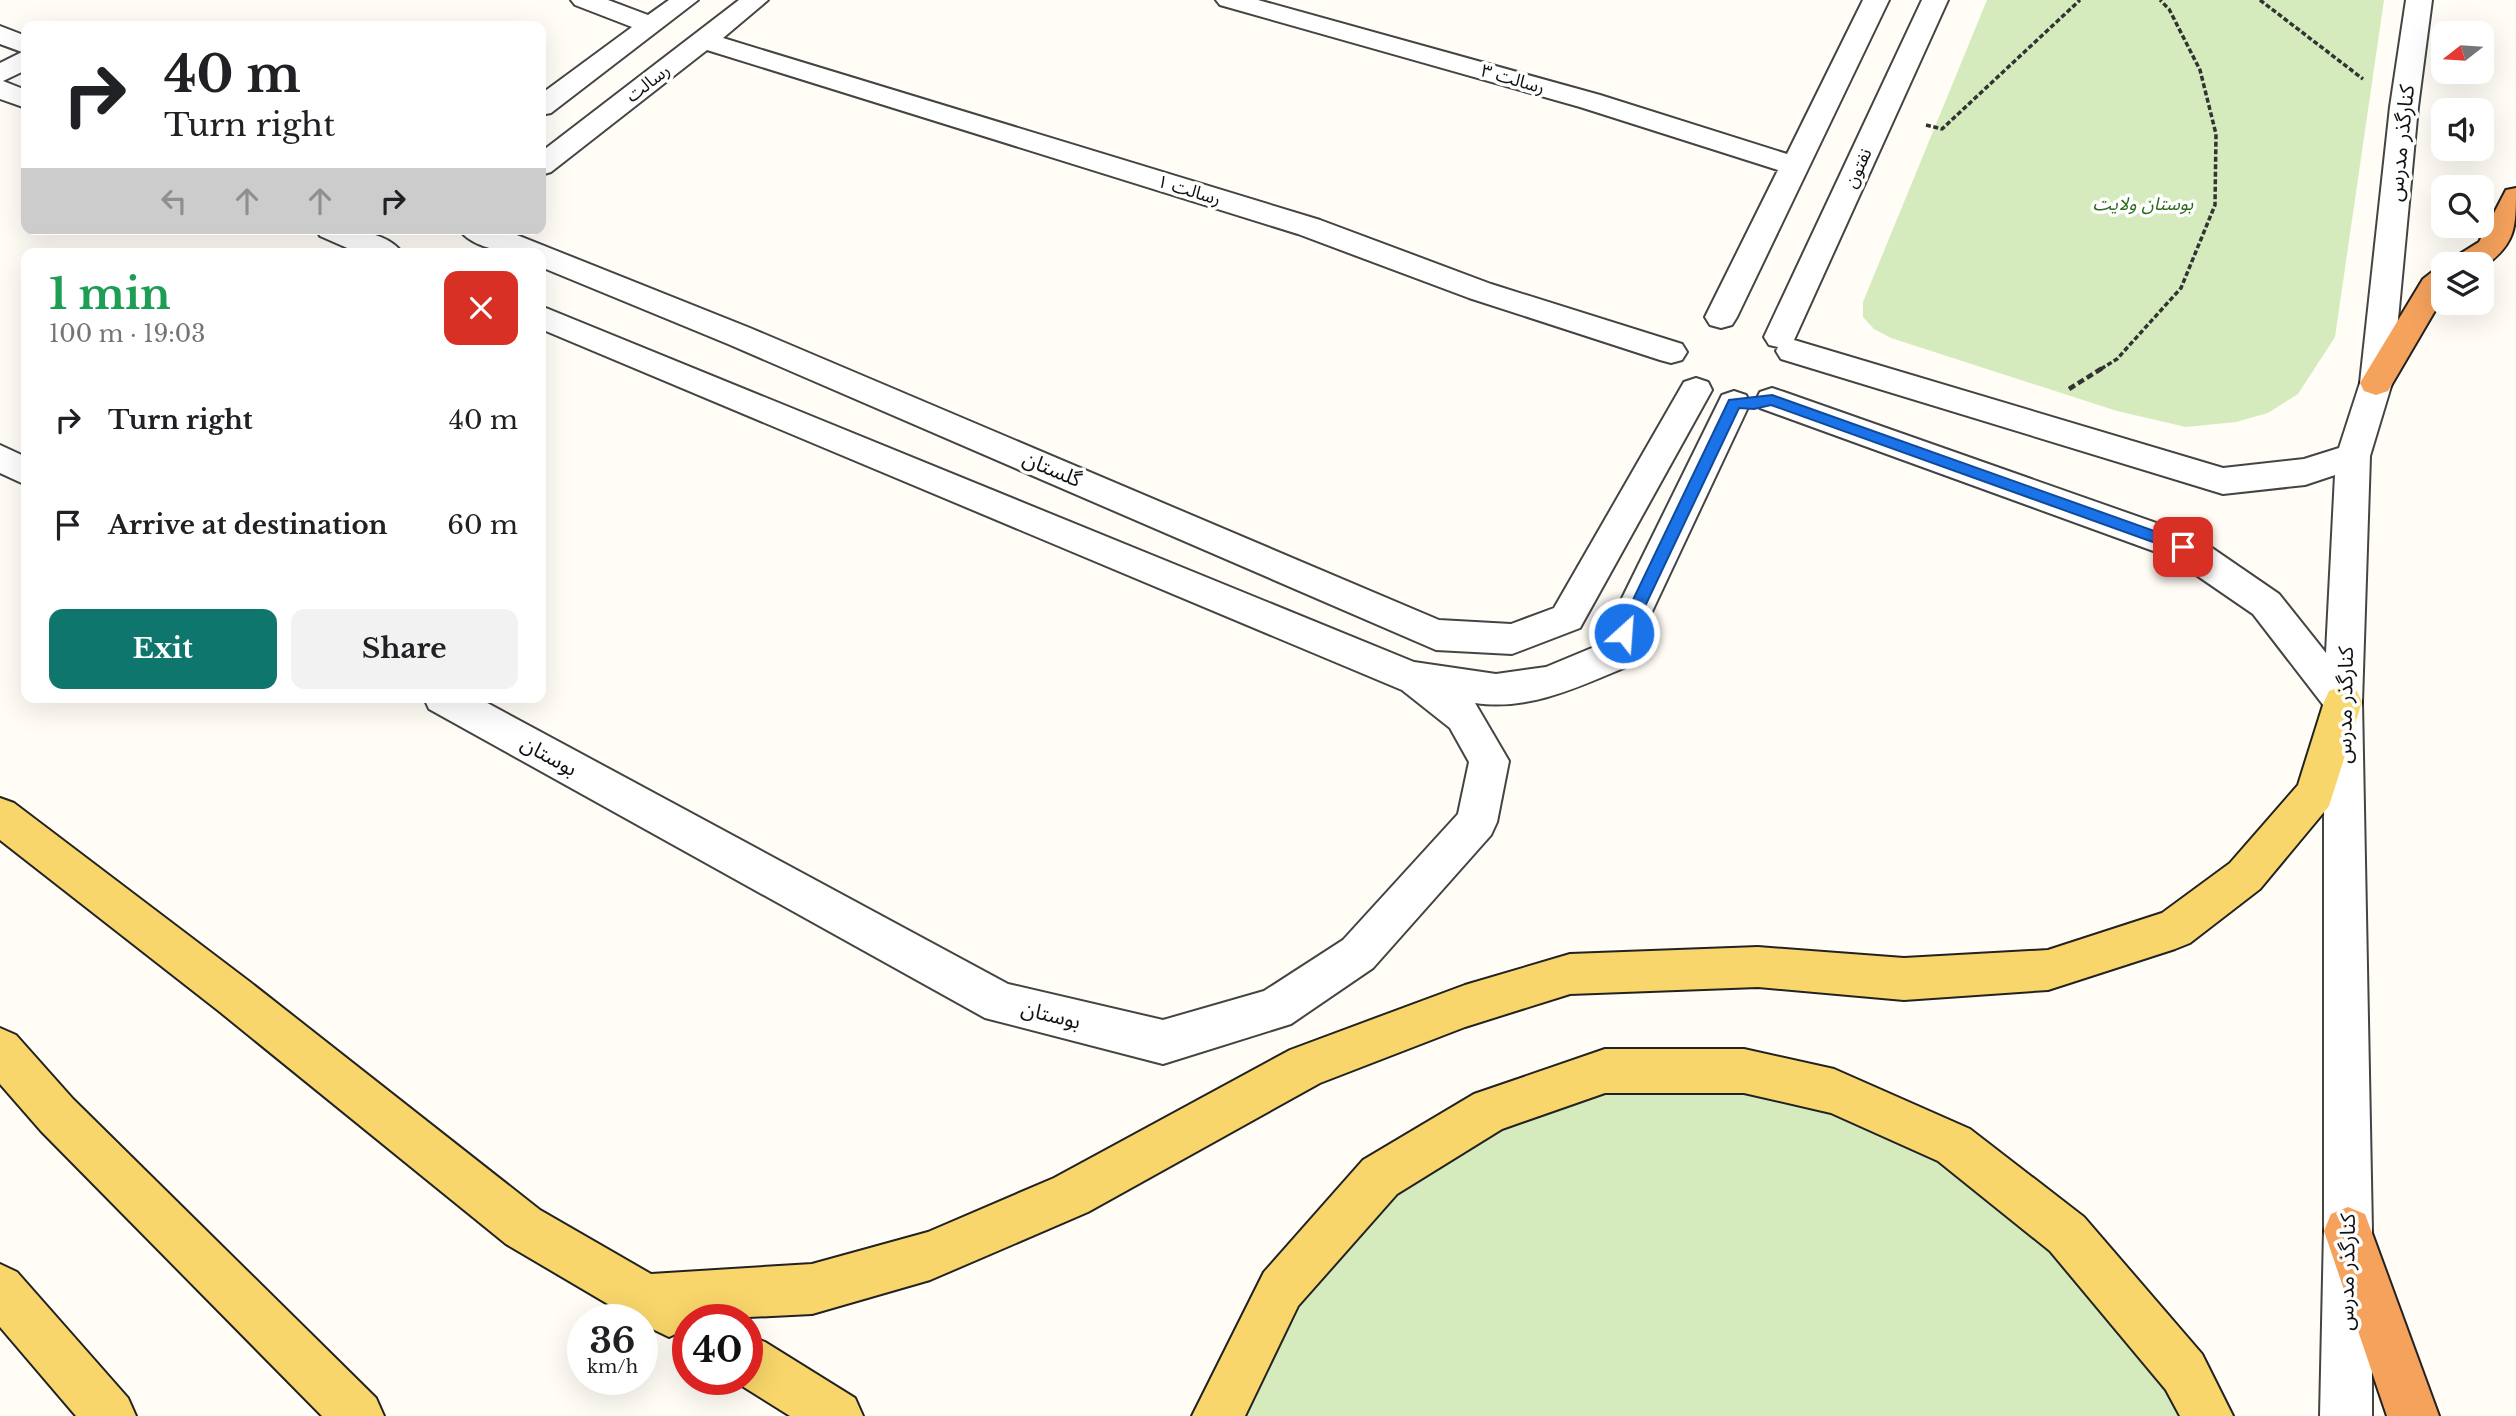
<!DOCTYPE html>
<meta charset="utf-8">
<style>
body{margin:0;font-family:"Libre Baskerville","Noto Sans Arabic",serif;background:#f2f2f2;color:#202124;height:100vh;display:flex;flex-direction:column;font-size:26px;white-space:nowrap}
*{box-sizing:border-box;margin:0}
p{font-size:23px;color:#757577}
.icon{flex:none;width:38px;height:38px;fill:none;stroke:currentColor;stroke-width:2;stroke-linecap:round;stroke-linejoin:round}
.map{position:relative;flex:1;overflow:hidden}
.details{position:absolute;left:21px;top:248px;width:525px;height:455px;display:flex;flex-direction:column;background:#fff;border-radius:14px;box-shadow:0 7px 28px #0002}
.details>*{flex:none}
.hud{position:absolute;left:21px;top:21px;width:525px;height:214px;border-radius:14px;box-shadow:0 7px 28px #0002;background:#fff;color:#202124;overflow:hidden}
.needle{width:46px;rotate:253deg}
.buttons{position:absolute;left:2431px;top:21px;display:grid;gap:14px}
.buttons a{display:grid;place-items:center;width:63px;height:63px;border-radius:14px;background:#fff;box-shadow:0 7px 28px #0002;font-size:35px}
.speed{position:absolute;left:567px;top:1304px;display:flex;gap:14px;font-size:35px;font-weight:700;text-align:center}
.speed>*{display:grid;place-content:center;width:91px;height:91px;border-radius:50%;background:#fff;box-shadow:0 7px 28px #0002;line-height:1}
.speed small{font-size:18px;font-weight:400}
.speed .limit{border:10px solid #d22;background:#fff;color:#111}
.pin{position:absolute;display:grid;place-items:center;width:60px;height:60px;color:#fff;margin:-30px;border-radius:14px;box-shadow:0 4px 10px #0006}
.me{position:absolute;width:77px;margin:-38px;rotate:26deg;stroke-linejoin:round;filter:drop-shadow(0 0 5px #0008)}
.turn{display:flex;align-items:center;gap:24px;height:147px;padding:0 28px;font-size:32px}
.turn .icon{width:91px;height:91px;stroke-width:2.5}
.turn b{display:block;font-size:49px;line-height:60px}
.lanes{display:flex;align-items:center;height:66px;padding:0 28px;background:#0003;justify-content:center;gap:35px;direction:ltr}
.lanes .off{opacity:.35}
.round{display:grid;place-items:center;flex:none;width:74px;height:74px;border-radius:14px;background:#f2f2f2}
.overview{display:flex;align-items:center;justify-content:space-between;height:119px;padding:0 28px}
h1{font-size:42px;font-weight:700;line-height:52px;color:#1e9e55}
.cta{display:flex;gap:14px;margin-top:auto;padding:14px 28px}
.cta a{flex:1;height:80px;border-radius:14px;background:#0f766e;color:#fff;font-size:28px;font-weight:700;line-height:80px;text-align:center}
.cta a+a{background:#f2f2f2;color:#202124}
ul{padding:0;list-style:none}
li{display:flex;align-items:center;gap:21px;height:105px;padding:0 28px}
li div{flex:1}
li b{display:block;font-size:26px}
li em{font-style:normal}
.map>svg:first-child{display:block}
.green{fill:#d5ebbd}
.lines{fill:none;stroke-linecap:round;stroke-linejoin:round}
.minor-casing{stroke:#444;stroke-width:4}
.major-casing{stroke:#222;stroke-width:4}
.highway-casing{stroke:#222;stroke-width:4}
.path-far1{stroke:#333;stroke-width:3.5;stroke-dasharray:5 2.5;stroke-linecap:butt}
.path{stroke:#333;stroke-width:4.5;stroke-dasharray:7 3.5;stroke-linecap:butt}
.minor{fill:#fff;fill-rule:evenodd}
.major{fill:#f9d66b;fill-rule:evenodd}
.highway{fill:#f5a25d;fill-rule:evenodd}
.route{fill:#1a73e8;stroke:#114b97;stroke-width:2}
.labels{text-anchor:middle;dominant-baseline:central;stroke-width:7;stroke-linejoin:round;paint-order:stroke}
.far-street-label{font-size:18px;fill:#111;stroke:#fff}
.far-park-label{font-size:18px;font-style:italic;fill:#2f6b1f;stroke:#fff}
.street-label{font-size:21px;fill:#111;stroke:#fff}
</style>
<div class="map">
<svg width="2516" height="1416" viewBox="0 0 2516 1416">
<rect width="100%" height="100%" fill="#fffdf5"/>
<path class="green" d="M1987 0H2384L2335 337 2298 394 2268 413 2236 422 2186 427 2117 411 1891 338 1874 329 1863 317V302Z
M1603 1075 1743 1076 1946 1147 2064 1238 2197 1416H1230L1287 1291 1384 1180Z"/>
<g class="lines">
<defs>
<path id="minor" d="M571 0H608L648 15 669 0H698L551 113 541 115V94L632 27 575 5Z
M739 0H768L723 38 1320 220 1491 284 1682 344 1687 352 1682 360 1671 363 1660 360 1469 298 1298 234 707 50 551 172 541 175V152Z
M1216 0H1258L1600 95 1787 154 1863 0H1889L1737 317 1732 325 1721 328 1710 325 1705 317 1778 170 1580 107 1220 5Z
M1922 0H1948L1794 340 2223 468 2304 459 2339 448 2360 383 2390 107 2406 0H2432L2418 107 2392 383 2370 456 2362 702 2372 1231V1416H2320L2324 1231V706L2253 614 2170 557 1760 408 1756 400 1760 392 1772 388 1784 392 2196 537 2279 594 2326 653 2335 475 2305 485 2223 494 1781 359 1776 351 1778 347 1769 345 1764 337Z
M0 26 26 36V70L3 81 26 90V108L0 99V63L22 52 0 44Z
M316 229C342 229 387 229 403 254H361L320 236Z
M459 229H502L552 249 750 328 1439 620 1511 624 1554 608 1684 382 1696 378 1708 382 1712 390 1580 628 1512 654 1436 650 728 344 541 267V254C517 254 473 251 459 229Z
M541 306 1414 662 1496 674 1546 667 1599 645 1722 395 1734 391 1746 395 1750 403 1626 667C1578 687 1529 711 1475 703L1509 761 1497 822 1491 835 1373 968 1291 1024 1163 1064 985 1018 429 709 424 698H478L1008 984 1163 1020 1264 991 1343 940 1458 814 1469 762 1450 728 1402 690 541 329Z
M0 445 26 457V485L0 473Z"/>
<path id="major" d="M2343 686 2357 691 2362 702 2329 806 2260 889 2190 943 2175 949 2048 990 1904 1000 1758 987 1570 994 1465 1027 1320 1083 1088 1212 930 1280 812 1314 688 1320 686 1329 669 1337 642 1324V1320H635L506 1244 220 1012 0 840V798L14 803 250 982 540 1210 651 1274 812 1264 928 1232 1054 1178 1290 1050 1465 985 1570 954 1758 947 1904 958 2048 950 2162 913 2230 863 2298 785 2324 702 2329 691Z
M0 1028 16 1035 73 1099 376 1398 384 1416H322L41 1131 0 1084Z
M1605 1049H1744L1834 1069 1970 1129 2084 1217 2202 1354 2233 1416H2180L2166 1390 2050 1251 1938 1161 1831 1113 1744 1093H1605L1502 1129 1397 1194 1298 1306 1245 1416H1192L1264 1272 1363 1160 1474 1094Z
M0 1264 17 1272 128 1398 136 1416H76L0 1327Z
M747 1335 765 1342 855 1398 863 1416H790L731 1379H747Z"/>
<path id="highway" d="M2516 188C2516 229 2516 244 2482 268V264H2451L2455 257 2479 242 2506 190Z
M2443 269V297L2388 391 2376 395 2364 391 2360 383 2423 279 2432 272Z
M2348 1207 2365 1214 2439 1416H2387L2324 1231 2331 1214Z"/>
</defs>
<use href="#minor" class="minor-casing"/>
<use href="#major" class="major-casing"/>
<use href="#highway" class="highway-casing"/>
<path class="path-far1" d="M2260 0 2363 79
M1926 125 1942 129 2080 0
M2101 369 2117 359 2181 288 2215 205 2216 134 2200 70 2169 9 2160 0"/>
<path class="path" d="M2069 389 2104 367"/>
<use href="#minor" class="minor"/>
<use href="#major" class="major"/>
<use href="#highway" class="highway"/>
</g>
<path class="route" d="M1772 395 2188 543 2190 547 2183 553 2178 551 1771 405 1754 409 1739 408 1630 638H1619L1617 633 1729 400Z"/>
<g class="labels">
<g class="far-street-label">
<text transform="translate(1513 79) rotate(16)">رسالت ۳</text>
<text transform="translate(648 83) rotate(-38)">رسالت</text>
<text transform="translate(1858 168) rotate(-65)">نفتون</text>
<text transform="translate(1189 190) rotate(17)">رسالت ۱</text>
</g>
<g class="far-park-label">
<text x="2143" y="204">بوستان ولایت</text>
</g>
<g class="street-label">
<text transform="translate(2401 143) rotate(-84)">کنارگذر مدرس</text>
<text transform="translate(1052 469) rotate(23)">گلستان</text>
<text transform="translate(2345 705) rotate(-89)">کنارگذر مدرس</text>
<text transform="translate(549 756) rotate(29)">بوستان</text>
<text transform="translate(1051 1015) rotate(14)">بوستان</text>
<text transform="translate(2347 1272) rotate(-89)">کنارگذر مدرس</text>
</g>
</g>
</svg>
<div class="buttons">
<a><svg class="needle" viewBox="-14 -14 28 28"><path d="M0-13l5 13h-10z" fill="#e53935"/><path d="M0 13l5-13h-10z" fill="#757577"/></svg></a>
<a><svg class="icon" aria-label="sound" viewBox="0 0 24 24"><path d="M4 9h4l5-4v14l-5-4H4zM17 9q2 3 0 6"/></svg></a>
<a><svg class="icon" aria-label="search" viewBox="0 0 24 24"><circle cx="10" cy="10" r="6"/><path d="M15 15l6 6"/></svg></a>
<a><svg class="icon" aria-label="layers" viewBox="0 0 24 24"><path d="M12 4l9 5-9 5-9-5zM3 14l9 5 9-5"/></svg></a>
</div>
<div class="speed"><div>36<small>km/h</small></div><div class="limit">40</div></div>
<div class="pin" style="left:2183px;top:547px;background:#d93025"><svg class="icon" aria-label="arrive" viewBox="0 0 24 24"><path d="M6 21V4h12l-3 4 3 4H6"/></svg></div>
<svg class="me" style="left:1624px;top:633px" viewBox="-20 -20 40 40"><circle r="17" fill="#1a73e8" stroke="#fff" stroke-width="3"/><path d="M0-11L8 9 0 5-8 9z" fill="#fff"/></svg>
<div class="hud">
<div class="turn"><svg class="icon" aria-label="right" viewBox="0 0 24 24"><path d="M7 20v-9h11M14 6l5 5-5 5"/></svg><div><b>40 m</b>Turn right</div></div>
<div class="lanes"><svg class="icon off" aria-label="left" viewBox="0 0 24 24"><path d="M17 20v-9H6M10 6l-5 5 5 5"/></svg><svg class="icon off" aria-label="ahead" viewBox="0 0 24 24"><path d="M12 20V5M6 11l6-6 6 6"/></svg><svg class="icon off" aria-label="ahead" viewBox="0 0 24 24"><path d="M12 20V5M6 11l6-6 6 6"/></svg><svg class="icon" aria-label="right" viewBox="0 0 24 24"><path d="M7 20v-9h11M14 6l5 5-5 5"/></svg></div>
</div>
<section class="details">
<div class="overview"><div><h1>1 min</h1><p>100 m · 19:03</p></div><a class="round" style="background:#d93025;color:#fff"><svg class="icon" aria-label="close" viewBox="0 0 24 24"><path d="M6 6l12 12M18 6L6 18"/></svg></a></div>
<ul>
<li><svg class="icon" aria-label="right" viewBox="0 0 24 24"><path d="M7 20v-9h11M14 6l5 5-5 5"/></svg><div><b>Turn right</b></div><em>40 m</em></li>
<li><svg class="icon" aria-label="arrive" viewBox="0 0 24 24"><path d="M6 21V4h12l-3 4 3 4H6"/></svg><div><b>Arrive at destination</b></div><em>60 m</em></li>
</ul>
<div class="cta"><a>Exit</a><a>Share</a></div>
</section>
</div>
